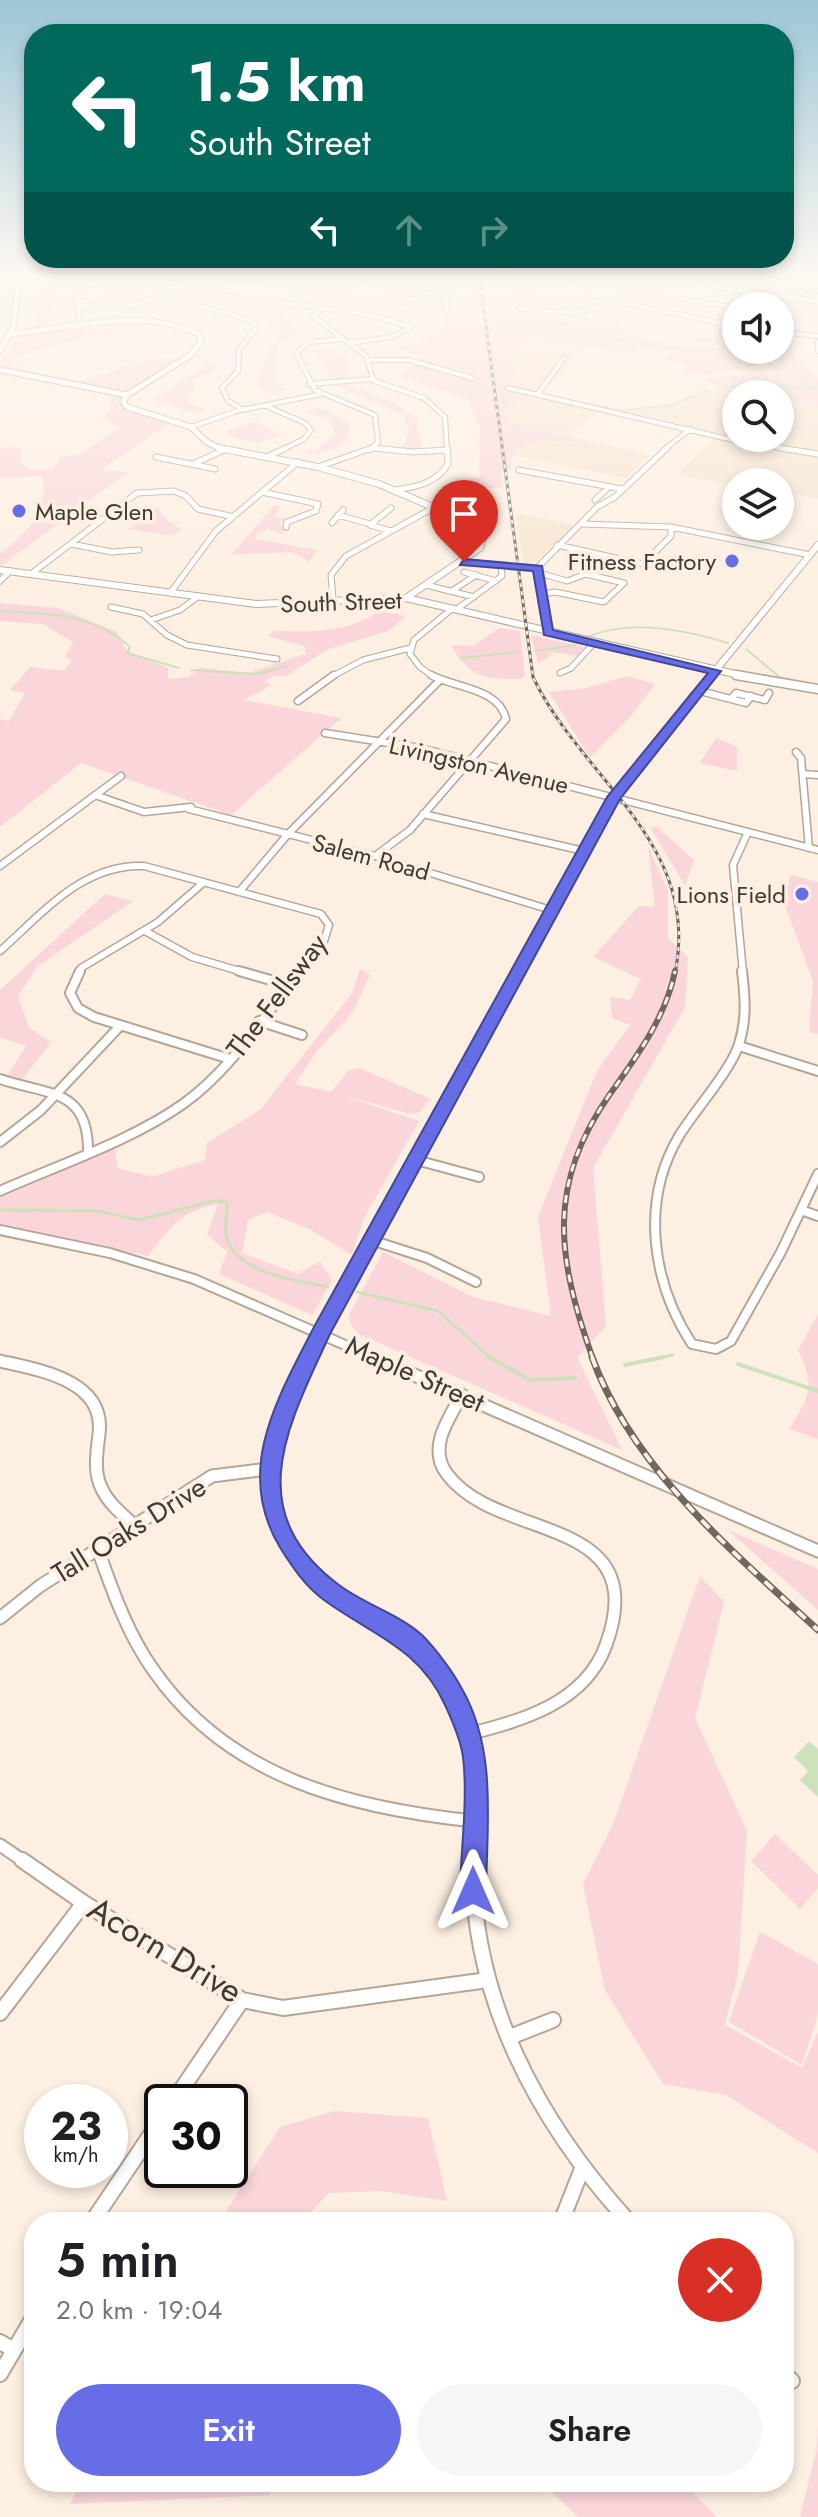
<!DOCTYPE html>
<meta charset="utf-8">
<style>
body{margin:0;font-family:Jost,sans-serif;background:#f6f6f6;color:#202124;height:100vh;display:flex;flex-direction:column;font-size:30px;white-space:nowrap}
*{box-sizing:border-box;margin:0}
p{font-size:26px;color:#757577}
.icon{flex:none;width:44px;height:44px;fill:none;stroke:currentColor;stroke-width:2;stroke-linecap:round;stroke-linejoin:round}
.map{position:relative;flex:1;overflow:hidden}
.sheet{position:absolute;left:24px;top:2212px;width:770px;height:280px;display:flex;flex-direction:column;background:#fff;border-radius:32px;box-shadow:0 4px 12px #0003}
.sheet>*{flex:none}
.hud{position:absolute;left:24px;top:24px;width:770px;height:244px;border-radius:32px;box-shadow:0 4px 12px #0003;background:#00695c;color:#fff;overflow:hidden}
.tools{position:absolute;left:722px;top:292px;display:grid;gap:16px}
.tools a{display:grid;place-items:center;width:72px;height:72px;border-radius:50%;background:#fff;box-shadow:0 4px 12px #0003;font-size:40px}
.speed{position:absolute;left:24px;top:2084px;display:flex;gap:16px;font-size:40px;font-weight:700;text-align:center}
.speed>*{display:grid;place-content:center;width:104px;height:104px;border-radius:50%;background:#fff;box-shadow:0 4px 12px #0003;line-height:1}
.speed small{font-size:20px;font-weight:400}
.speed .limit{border:4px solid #111;border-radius:12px;background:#fff;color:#111}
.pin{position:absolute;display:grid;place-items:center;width:68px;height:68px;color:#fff;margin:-82px -34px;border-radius:50% 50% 50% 0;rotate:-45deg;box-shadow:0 0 8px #0007}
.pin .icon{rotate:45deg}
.me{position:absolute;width:88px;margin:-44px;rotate:0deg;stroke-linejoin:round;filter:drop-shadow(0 0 6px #0008)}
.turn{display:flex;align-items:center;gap:28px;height:168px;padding:0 32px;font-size:36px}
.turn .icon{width:104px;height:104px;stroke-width:2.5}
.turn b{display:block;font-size:56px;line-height:68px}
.lanes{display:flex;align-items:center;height:76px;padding:0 32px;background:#0003;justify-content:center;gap:40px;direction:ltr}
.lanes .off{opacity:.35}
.round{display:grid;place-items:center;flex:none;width:84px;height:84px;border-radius:42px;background:#f6f6f6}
.overview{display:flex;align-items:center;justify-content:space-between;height:136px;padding:0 32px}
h1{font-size:48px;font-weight:600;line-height:60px}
.primary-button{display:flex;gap:16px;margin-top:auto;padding:16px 32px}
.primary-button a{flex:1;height:92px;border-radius:48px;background:#666de6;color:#fff;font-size:32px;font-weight:600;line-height:92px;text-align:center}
.primary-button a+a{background:#f6f6f6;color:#202124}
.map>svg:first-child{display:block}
.built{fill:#f7e4cf}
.green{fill:#fad5da}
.water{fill:#cde2bc}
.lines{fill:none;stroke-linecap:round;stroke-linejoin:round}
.stream-far2{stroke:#cde2bc;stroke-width:2}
.stream-far1{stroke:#cde2bc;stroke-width:3}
.stream{stroke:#cde2bc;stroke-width:4}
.minor-far5-casing{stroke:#b3a698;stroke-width:6}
.minor-far4-casing{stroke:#b3a698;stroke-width:7}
.minor-far3-casing{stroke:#b3a698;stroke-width:9}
.minor-far2-casing{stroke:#b3a698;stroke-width:12}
.minor-far1-casing{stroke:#b3a698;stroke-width:15}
.minor-casing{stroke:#b3a698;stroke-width:18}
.tertiary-far2-casing{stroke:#b3a698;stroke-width:7}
.tertiary-far1-casing{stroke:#b3a698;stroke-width:8}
.tertiary-casing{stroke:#b3a698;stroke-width:11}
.secondary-casing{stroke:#b3a698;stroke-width:7}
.minor-far5{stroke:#fff;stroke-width:4}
.minor-far4{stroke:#fff;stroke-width:5}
.minor-far3{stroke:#fff;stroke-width:6}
.minor-far2{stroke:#fff;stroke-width:8}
.minor-far1{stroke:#fff;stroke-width:11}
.minor{stroke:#fff;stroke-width:14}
.tertiary-far2{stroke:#fff;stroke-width:5}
.tertiary-far1{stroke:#fff;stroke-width:6}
.tertiary{stroke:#fff;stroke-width:8}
.secondary{stroke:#fff;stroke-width:5}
.rail-far2-casing{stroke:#6f675f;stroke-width:3}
.rail-far1-casing{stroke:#6f675f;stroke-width:6}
.rail-casing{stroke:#6f675f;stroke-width:7}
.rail-far2{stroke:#fdefe1;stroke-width:2;stroke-dasharray:4;stroke-linecap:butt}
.rail-far1{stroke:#fdefe1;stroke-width:3;stroke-dasharray:8;stroke-linecap:butt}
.rail{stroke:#fdefe1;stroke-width:4;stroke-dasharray:11;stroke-linecap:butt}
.route{fill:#666de6;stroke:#424796;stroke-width:2}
.poi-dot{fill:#666de6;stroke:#fdefe1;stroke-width:3}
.labels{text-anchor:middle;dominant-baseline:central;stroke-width:8;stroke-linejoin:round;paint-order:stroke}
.far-poi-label{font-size:24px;fill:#3f3a34;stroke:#fdefe1;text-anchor:end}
.far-street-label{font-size:24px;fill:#3f3a34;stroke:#fdefe1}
.street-label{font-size:28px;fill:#3f3a34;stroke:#fdefe1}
.near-street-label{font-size:34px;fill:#3f3a34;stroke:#fdefe1}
</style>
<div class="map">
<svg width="818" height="2517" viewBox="0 0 818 2517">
<rect width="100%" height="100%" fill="#fdefe1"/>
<path class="built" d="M529 337 583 346 543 393 625 410 672 405 723 386 760 394H736V438L658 418 603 410 570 433 578 439 650 455 626 478 514 455 532 441 581 442 506 424 505 410 530 394 504 388 497 360Z
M780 398 818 405V452L737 438H780Z
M717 438 818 455V499L780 492V482H736V485L675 475Z
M515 513 575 525 534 563 524 564Z"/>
<path class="green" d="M63 274H81L56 291 48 320 50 328 36 331C43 302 34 292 63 274Z
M417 274H428C413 292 391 291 376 307L418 311 444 320 489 323 488 307H499L505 313 535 314V319C559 321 601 328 617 307H626L608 323 624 320 620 327 640 334 638 340 679 343 682 348 757 353 766 351 754 350H780V334L794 336 789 343 797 361 818 378V405L780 398V394H760L705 382 709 377 779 374 767 364 705 375 684 370 688 365 664 360 673 352 638 349 631 354 529 337 497 359 521 364 504 382 505 388 531 394 505 409 506 424 586 442C562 442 510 433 510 469L501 475 503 488H472L456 497 444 492 479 477 480 426 467 399 399 376 421 360 415 354 386 348 419 344 449 323 344 306C353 302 361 304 370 301 387 296 403 285 417 274Z
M121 283 247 301 255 306 290 312 284 320 304 335 277 343 275 385 284 390 270 393 254 385 278 334C258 306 227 304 194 302L193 296 151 288 140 289 129 298H104Z
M625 283 657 284 658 291 685 307 728 314 692 312 643 298 648 291 634 289 625 300 616 299 618 286Z
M139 324 134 331 87 337 18 356 10 364C25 369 69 383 84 380 118 372 145 354 182 360L120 398 124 408 171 422 100 470 128 472 0 567V554C27 532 50 513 42 476L0 478V447L21 448V463L29 470 53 469 60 457 79 454 120 428 102 417 110 408 112 396 0 373V363L18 335Z
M720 326 736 328V349L713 347V343L678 341 683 331 716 338Z
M332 349 346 358 350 378 329 380 327 368 316 351Z
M212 361 217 368 192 381 195 390 187 397 190 404 206 409 196 414 153 400Z
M347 384 393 402 419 420 417 432 423 450 403 449 409 429 403 415 336 385Z
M318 407 350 424C350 450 323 453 302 454L316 450 336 434 329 421 305 411Z
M256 422 281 435 257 443 232 437 227 430Z
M275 505 281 507 274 516 286 518 280 524 285 535 269 529 257 534 256 539 317 550 309 562 291 552 231 555Z
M157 506 163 517 182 530 172 536 128 529Z
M0 603 58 608 117 632 127 651 168 668V679L189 677 200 668 248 673 306 654 305 646 268 636 275 630C310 634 351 631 380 611L406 616 388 631 328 649 286 676H274L264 681 271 685 244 700 341 718 231 815 81 763 0 827V719L9 721 25 693 10 690 30 667 64 671 72 661 65 656 73 642 43 624 0 621Z
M499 628 520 631 525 675 521 679C487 680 468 677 451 645L473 646Z
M531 635 585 647 577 656 554 652 538 664Z
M627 676 655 684 631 716 590 758 549 692 586 688Z
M716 738 737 747V771L700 763Z
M650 827H657L694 860 685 886Z
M648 846 668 891V938L688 957 685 1007 593 1168 606 1326 577 1357 622 1450 356 1333 348 1317 383 1252 473 1297 551 1316 538 1217 597 1071 630 1025 612 1018 610 997 630 1000 641 979 593 957 639 906 655 907Z
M790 875 818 882V1034L809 1032 813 981 785 905Z
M105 894 133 901 38 966 18 996 29 1028 51 1042 20 1082 6 1078 26 1046 0 1037V990Z
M360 969 370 975 352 1013 317 1051 295 1084 331 1092 349 1070 359 1068 431 1099 420 1112 410 1114 339 1094 419 1121 363 1220 352 1255 309 1229 267 1212 248 1220 242 1253 298 1274 320 1261 332 1280 312 1315 219 1274 227 1252 207 1234 218 1204C180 1211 170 1227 148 1256L0 1225V1198L114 1147 118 1168 152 1177 205 1160 207 1143 261 1109 352 993Z
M818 1314V1439L789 1429C810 1396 816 1386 798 1350Z
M728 1530 818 1569V1610Z
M700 1576 724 1602 695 1718 747 1831 738 1973 725 2025 802 2068 818 2032V2153L726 2095 663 2084 605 1990 583 1884 614 1822Z
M775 1834 818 1875V1888L800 1909 751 1861Z
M760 1932 818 1964V2014L802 2065 729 2022Z
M335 2111 428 2118 447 2201 381 2191 329 2193 301 2222H219L280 2127Z
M818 2424V2517H800L817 2448Z
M81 2482H265L270 2495 70 2504Z
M557 2482H682L717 2517H578L552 2492Z"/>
<path class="water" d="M809 1741 818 1749V1797L800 1780 808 1771 794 1757Z"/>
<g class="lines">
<path class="stream-far2" d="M493 321 568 323 639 346 736 350
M743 350 775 357 816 388
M716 387 768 383 818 390
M625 410 672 405 708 390
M0 611C45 613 96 614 130 647L127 653 179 668
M590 636C632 619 686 630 728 643
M746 649 782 679
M536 651 576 645
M462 658 517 652
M191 670 258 674 287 666"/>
<path class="stream-far1" d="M0 1210 98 1211 139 1220 217 1200 227 1203C228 1213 224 1225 226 1235 233 1273 298 1281 328 1287
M357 1292 438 1311 492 1359
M655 1359 673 1355"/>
<path class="stream" d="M489 1357 530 1380 575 1378
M738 1364 818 1391
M625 1365 664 1357"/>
<defs>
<path id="minor-far5" d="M123 274 237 293
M785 274 818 297
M542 277 585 285 593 308 576 313 520 309 528 296 516 283Z
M582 283 600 279
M203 287C269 272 328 304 392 274
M436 291 448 297 445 310 449 313
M682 299 736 308
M278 302 370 315 412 327 391 337 349 343
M592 302 623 303 736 326
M401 303 436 291 449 274
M197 305 247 319 257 327 239 350 238 371 222 388 228 401 244 410
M79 306 134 305 168 293
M321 309 314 317 366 356 374 381 424 398 445 417 447 450
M79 328 78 292 103 274
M780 332 818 336
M343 339 310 342 296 353 315 390 375 415 378 442 370 450
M818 342V351
M370 360H409L472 378
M309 384 372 379
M508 388 724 438 792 450
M538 394 564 358
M266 406 305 423 311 430 304 439 282 450
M191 427 237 411 321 394
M374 448 390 450
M664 450 690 429"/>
<path id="minor-far4" d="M374 448 413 452 448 450
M780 448 818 454
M156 457 215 469
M267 457 286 448
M195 463 224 450
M318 467 372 448
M519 470 622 489
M395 490C416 487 437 483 448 464L447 448
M262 492 318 504 316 511 287 522 286 527
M595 500 609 487
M391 508 370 525 391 531
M455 514 480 497
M338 515 370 524
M332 523 343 510
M582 524 671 527 810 555
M71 544 112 552 139 550
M557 545 643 564 671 536V527
M464 562 538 568
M464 572 496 581
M539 573 567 581 586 574 624 583 604 602 555 592 543 594
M31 574 137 493 174 491 186 496 198 509 230 516
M0 581 10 571
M426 585 474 597
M452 591 476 575
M171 592 216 531 298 462
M333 600 331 575 346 556 433 508
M111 607 143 614 167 635 187 645 277 659
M457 609 502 576 501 566
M151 620 180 610 199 596
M548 632 539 566 597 507 615 497 667 448
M560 673 571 668 594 643
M331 677 363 660 410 648
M434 677 420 667 410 654 414 640 453 608
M710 677 715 671"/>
<path id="minor-far3" d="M700 691 746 703 751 696
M731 699 736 693 765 700 769 693
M298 701 334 675
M325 733 420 748 818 850
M796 752 801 758 809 848
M803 774 818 775
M95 795 144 812 191 807
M189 809 375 856 551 910
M423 814 584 851
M375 856 410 830 506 719C499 688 455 688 431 675
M0 866 121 776
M239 892 288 834 438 682
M145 931 192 957 246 973
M0 951C42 914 83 863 144 866L321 914 329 925 324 941 299 973
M79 973 81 968 158 922 203 883
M518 973 616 794 712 675
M743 973 733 865 748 832"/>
<path id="minor-far2" d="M80 971 70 993 78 1008 94 1017 230 1059
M239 971 288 985
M742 971C745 996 747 1019 739 1044 731 1070 695 1110 679 1136 640 1202 652 1283 692 1344L716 1349 731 1341 781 1252 818 1174
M259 1021 302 1035
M739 1046 818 1071
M0 1079C47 1095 88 1088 88 1150
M0 1142 41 1110 120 1026
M416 1160 479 1177
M0 1191C58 1165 131 1141 183 1104 230 1071 265 1015 300 971
M801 1210 818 1216
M0 1230 110 1253 194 1279 377 1359
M371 1240 427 1258 476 1282
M308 1359 519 971"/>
<path id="minor-far1" d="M309 1357C264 1445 240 1534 340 1598 380 1623 417 1638 444 1679 480 1736 474 1798 473 1862
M373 1357 818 1551
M0 1361C39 1370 106 1380 99 1434 97 1452 93 1472 102 1489 109 1504 123 1515 135 1526
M462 1395C449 1418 427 1448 447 1474 498 1543 654 1512 606 1645 585 1703 523 1720 469 1734
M98 1550C113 1592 128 1635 154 1671 229 1778 350 1808 473 1821
M0 1618 40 1586 212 1476 268 1469
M0 1845 25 1862"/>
<path id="minor" d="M22 1860 84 1903 242 2000 283 2008 488 1980
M473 1860C471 1998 538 2122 629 2222
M0 2013 84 1903
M510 2037 553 2020
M173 2102 242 2000
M92 2222 162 2118
M561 2222 582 2169
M0 2342 14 2350
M784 2373 792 2381
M0 2374 34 2316"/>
<path id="tertiary-far2" d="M11 334C72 328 141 307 199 334L201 342 189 356 127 395
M0 370 127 395
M127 395 123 402 127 407 191 427 207 442 223 450"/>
<path id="tertiary-far1" d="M219 448 318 467 379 484 475 525 483 538 480 548 406 598
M0 570 256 604 406 598 748 677
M715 671 818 545"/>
<path id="tertiary" d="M736 675 818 689"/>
<path id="secondary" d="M664 274 739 291 818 301
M0 351 13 327 20 274"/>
</defs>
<use href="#minor-far5" class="minor-far5-casing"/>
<use href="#minor-far4" class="minor-far4-casing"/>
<use href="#minor-far3" class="minor-far3-casing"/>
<use href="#minor-far2" class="minor-far2-casing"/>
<use href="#minor-far1" class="minor-far1-casing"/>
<use href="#minor" class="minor-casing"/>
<use href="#tertiary-far2" class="tertiary-far2-casing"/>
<use href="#tertiary-far1" class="tertiary-far1-casing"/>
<use href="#tertiary" class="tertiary-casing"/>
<use href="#secondary" class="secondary-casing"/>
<use href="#minor-far5" class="minor-far5"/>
<use href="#minor-far4" class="minor-far4"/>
<use href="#minor-far3" class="minor-far3"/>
<use href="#minor-far2" class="minor-far2"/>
<use href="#minor-far1" class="minor-far1"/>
<use href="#minor" class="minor"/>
<use href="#tertiary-far2" class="tertiary-far2"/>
<use href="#tertiary-far1" class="tertiary-far1"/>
<use href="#tertiary" class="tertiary"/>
<use href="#secondary" class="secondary"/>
<defs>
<path id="rail-far2" d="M479 274 533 677C581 779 702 843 675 973"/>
<path id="rail-far1" d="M593 1359C557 1258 546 1185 610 1094 637 1056 666 1017 675 971"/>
<path id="rail" d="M592 1357C632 1468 734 1553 818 1630"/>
</defs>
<use href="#rail-far2" class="rail-far2-casing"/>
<use href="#rail-far1" class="rail-far1-casing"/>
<use href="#rail" class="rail-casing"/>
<use href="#rail-far2" class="rail-far2"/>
<use href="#rail-far1" class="rail-far1"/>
<use href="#rail" class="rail"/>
</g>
<linearGradient id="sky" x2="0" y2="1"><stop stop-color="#9dc6d6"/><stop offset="0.44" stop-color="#fef8f2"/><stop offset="1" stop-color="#fef8f2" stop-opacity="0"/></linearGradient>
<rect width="818" height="627" fill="url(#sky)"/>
<path class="route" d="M464 559 542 566 553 630 721 671 620 799 330 1334C289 1424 239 1510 339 1585 364 1604 399 1614 422 1635 436 1649 453 1672 462 1689 497 1750 487 1824 486 1891L482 1900 473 1904 464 1900 460 1891C461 1849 468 1798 463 1757 461 1741 452 1720 445 1705 419 1647 370 1634 324 1600 305 1586 293 1568 281 1549 233 1472 277 1399 314 1327L607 797 708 673 544 635 533 571 460 565Z"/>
<g class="poi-dot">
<circle cx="19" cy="511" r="8"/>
<circle cx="732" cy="561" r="8"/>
<circle cx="802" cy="894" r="8"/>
</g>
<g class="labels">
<g class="far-poi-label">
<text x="35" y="511" text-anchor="start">Maple Glen</text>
<text x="716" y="561">Fitness Factory</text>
<text x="786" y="894">Lions Field</text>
</g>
<g class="far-street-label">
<text transform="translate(341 602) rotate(-2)">South Street</text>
<text transform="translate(479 765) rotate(13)">Livingston Avenue</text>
<text transform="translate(371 857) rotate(15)">Salem Road</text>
</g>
<g class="street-label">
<text transform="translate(277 996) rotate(-53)">The Fellsway</text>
<text transform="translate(415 1374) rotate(24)">Maple Street</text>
<text transform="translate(129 1530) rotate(-32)">Tall Oaks Drive</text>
</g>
<g class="near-street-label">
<text transform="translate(165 1950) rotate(31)">Acorn Drive</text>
</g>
</g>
</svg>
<div class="tools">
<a><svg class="icon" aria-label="sound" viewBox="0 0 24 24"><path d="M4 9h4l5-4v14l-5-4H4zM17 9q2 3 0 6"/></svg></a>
<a><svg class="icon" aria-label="search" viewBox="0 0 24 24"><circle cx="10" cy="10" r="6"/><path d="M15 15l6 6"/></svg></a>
<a><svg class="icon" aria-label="layers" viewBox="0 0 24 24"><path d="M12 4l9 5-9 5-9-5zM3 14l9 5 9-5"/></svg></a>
</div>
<div class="speed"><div>23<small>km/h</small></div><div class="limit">30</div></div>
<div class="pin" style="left:464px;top:562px;background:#d93025"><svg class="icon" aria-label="arrive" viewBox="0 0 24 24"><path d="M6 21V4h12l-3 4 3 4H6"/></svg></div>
<svg class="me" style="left:473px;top:1891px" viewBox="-20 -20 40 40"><path d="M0-17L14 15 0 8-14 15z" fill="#666de6" stroke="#fff" stroke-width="4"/></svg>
<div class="hud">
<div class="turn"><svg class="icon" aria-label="left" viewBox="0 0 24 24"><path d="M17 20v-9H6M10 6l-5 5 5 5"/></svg><div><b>1.5 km</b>South Street</div></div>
<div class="lanes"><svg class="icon" aria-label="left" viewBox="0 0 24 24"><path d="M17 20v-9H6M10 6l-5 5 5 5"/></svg><svg class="icon off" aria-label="ahead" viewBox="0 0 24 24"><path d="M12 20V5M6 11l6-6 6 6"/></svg><svg class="icon off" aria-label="right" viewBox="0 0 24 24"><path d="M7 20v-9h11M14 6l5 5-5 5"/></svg></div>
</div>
<section class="sheet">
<div class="overview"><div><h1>5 min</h1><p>2.0 km · 19:04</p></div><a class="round" style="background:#d93025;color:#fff"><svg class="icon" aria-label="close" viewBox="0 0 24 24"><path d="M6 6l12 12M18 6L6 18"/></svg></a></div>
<div class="primary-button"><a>Exit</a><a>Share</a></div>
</section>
</div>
